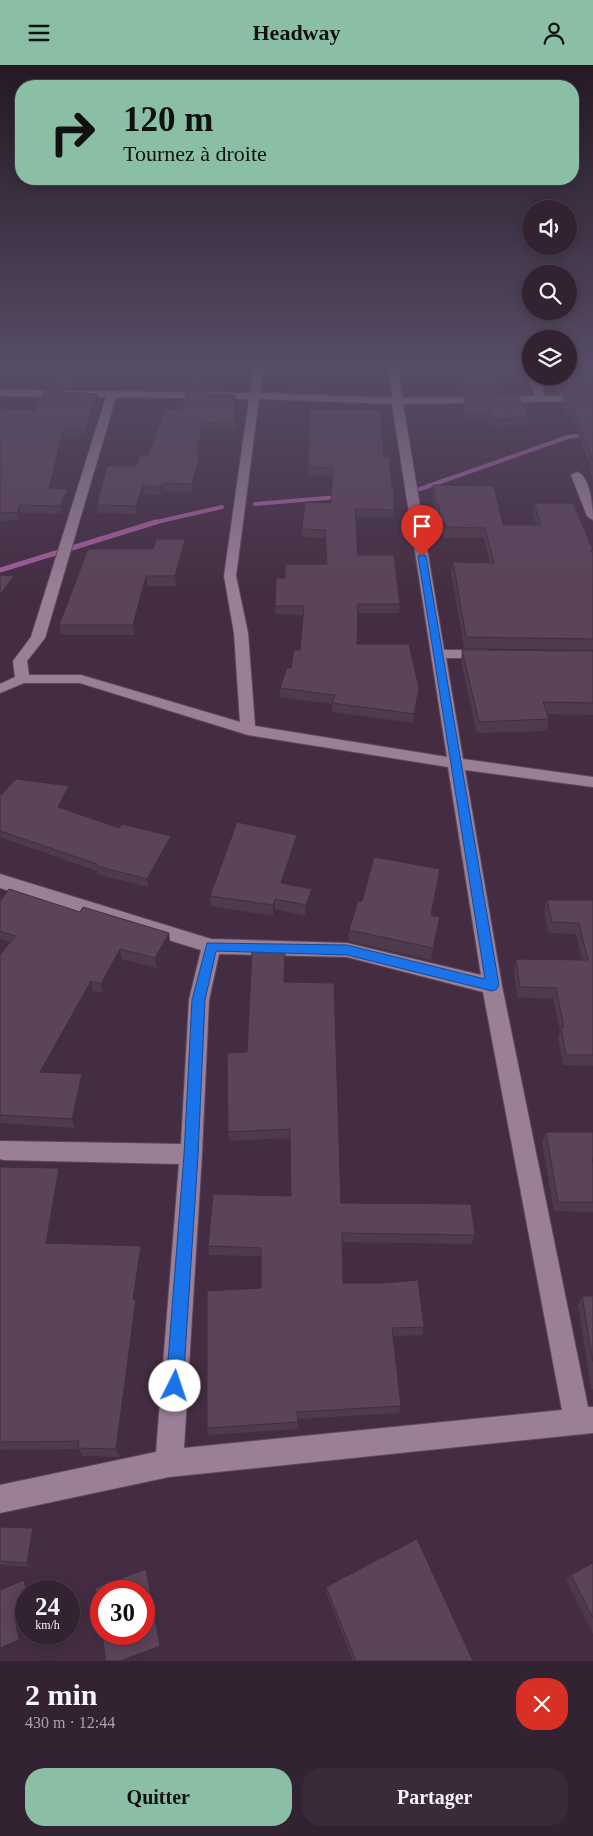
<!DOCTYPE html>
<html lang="fr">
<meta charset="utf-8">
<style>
body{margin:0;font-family:"Times New Roman",serif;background:#3b2a3a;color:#f1f3f6;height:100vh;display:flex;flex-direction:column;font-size:19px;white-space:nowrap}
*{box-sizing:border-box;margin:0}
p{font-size:16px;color:#a9a4ac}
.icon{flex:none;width:28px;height:28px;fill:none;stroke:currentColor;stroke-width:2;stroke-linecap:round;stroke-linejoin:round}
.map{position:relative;height:1596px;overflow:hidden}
.sheet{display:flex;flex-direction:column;background:#332232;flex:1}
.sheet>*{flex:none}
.top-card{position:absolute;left:15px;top:15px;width:564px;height:105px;border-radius:20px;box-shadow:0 2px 12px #0003,0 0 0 1px #4e3f4d;background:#8abfa5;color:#111;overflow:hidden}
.buttons{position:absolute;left:522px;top:135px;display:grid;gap:10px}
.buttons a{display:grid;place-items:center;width:55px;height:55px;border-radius:50%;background:#332232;box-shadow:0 2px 12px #0003,0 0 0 1px #4e3f4d;font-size:25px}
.speed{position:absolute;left:15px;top:1515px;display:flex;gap:10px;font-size:25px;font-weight:700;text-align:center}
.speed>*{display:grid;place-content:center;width:65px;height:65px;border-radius:50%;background:#332232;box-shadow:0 2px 12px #0003,0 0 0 1px #4e3f4d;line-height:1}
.speed small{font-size:12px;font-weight:400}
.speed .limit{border:8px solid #d22;background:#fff;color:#111}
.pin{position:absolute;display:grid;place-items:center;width:42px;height:42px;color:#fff;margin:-51px -21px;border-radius:50% 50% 50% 0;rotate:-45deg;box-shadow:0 0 5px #0007}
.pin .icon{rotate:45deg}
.me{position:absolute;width:55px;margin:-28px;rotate:4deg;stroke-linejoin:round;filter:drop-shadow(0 0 4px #0008)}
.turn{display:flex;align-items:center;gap:18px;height:105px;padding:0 25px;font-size:22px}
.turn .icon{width:65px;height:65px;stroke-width:2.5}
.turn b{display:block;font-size:35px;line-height:42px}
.round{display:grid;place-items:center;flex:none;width:52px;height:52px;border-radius:20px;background:#3b2a3a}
.summary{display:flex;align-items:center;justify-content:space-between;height:85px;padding:0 25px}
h1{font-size:30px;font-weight:700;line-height:38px}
.action{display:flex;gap:10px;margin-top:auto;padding:10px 25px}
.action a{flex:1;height:58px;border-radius:20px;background:#8abfa5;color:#111;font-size:20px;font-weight:700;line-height:58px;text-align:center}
.action a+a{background:#3b2a3a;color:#f1f3f6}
header{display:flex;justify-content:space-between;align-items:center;height:65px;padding:0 25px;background:#8abfa5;color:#111;font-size:22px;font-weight:700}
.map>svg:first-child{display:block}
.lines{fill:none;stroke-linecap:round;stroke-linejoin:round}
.stream-far1{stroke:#a15d9b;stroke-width:4}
.stream{stroke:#a15d9b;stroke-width:5}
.street-casing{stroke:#5d4a5b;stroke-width:2}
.street{fill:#9a7f97;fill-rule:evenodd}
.wall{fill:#4e3a4d}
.shaded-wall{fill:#402f3e}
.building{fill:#5b4359;stroke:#402f3e}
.route{fill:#1a73e8;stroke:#114b97}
</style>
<header><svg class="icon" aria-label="menu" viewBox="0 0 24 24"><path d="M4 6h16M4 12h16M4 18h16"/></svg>Headway<svg class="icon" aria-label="person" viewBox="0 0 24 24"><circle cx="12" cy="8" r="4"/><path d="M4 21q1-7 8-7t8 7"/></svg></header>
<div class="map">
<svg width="593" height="1596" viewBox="0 0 593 1596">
<rect width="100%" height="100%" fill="#442d42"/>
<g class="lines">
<path class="stream-far1" d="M420 424 568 372 593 369
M255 439 338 432
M152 458 222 442"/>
<path class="stream" d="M0 505 156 457"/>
<defs>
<path id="street" d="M253 303H263L260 328 392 333 389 303H399L402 333 535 331 528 311 531 309V311H538L545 331 593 330V336L403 339 444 585H484L489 586 491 589 489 592 484 593H446L463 694 593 712V722L465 705 502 921 588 1342H593V1368L169 1412 0 1448V1420L156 1387 179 1099 3 1095 0 1094V1076L181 1079 189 935 201 885 0 823V809L211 874 347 878 481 910 448 702 248 670 80 618H24L0 628V619L15 612 13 596 31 572 106 332 0 331V325L250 328ZM116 332 249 334 224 511 234 568 240 657 81 610H29L27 596 45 573ZM259 334 392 339 447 692 255 661 248 568 236 511ZM219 889 347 892 483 927 562 1345 184 1383 202 1089 209 935Z
M577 407C590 410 593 443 593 455L587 451 571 410Z"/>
</defs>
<use href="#street" class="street-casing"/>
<use href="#street" class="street"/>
</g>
<path class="wall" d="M52 303H81L72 324H51L50 318 54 309H53Z
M120 303H153V307L121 308Z
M188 303H209L206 326 188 325V319L190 308H189Z
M285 303H326V320H286Z
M449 303H498L500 322 499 330H462L461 313H450Z
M593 303V329H558L551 311H569Z
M235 330V364L203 365 199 391 200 399 192 427 163 426 161 430 144 429 137 449 98 448 97 440 136 401 148 390Z
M593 330V416L590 408 591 404 571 351H567L562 338 564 331Z
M464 333 530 353 529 360 492 361 489 354H465L463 340Z
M98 336 87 371H65L52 424 69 432 62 449 21 448 18 455 0 456V345H35Z
M310 344 384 392 394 445 393 453 356 452 358 490 400 539 399 548H358L357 579 419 623 418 632 413 658 332 647V639L280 632V623L291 603 300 585 303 550 275 549V541L285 513 326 499 325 473 302 472V464L331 438 333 411 308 410Z
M433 420 503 460H536L532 449 534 438 593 485V585L464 583 451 507 453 497 490 498 484 473H444L443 469 439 468 437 451H435L432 431Z
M153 484H186L176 521H147L134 570H61L59 560Z
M462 585 593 586V650L547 649 549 654 547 666 477 668 461 596Z
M69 721 71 729 63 744 119 763 172 778 148 822 97 809V806L0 772V729H2Z
M297 780 284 818 312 824 311 835 305 851 275 844 273 851 211 841 210 831Z
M439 815 431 851 439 864 431 895 348 876 349 865 362 836Z
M547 835H593V1001L563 1000 558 973 560 966 553 934 517 932 514 905 516 894 582 895 576 869 549 868 544 846Z
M0 836 170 877 157 903 122 894 103 928 93 926 48 1007 85 1018 75 1063 0 1058V890L10 877 0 874Z
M285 917 341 1138 475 1170 472 1179 342 1177 343 1218 424 1262 422 1270 393 1271 401 1341 399 1348 298 1354V1364L208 1370 207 1363 261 1223V1191L209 1190 208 1181 291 1131 290 1073 229 1076 228 1067 247 987Z
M546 1067H593V1147L554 1146 542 1077Z
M0 1102 62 1113 51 1178 143 1191 137 1237 139 1243 120 1392 82 1391 79 1384 0 1385Z
M582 1231H593V1324H591L578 1240Z
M0 1462 33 1463 36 1467 30 1502 0 1500Z
M593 1498V1569L566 1515 571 1510Z
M326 1522 473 1596H353L326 1527Z"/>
<path class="shaded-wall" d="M78 303H81L72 324V318Z
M208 303H209L206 326V319Z
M97 329 98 336 87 371 86 364Z
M202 358 203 365 197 398V391Z
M64 363 65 371 50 431 49 423Z
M200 391V399L192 427V419Z
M162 418 163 426 161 430V422Z
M143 421 144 429 137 449 136 441Z
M68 424 69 432 62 449 60 441Z
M20 440 21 448 18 455 17 447Z
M185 474 186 484 176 521 175 511Z
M14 511 15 517 0 539V530Z
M146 511 147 521 134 570 133 560Z
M419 623 418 632 413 658 414 649Z
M69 721 71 729 60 750 58 742Z
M297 770V780L281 828V818Z
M171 771 172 778 148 822 147 814Z
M440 804 439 815 429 862 431 850Z
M312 824 311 835 305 851 306 840Z
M275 834V844L273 851V840Z
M440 852 439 864 431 895 433 883Z
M169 868 170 877 157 903 155 893Z
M120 884 122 894 103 928 101 919Z
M91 916 93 926 43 1016 40 1007Z
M82 1009 85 1018 75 1063 72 1054Z
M59 1103 62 1113 50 1188 46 1178Z
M141 1181 143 1191 137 1237 139 1243 120 1392 116 1384 133 1234Z
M33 1463 36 1467 30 1502 27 1498Z
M146 1504 148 1508 162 1584 130 1596H120Z
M24 1515 28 1519 29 1526H26Z
M26 1542V1547L18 1550 23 1578 0 1588V1583L14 1547Z"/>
<path class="building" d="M57 303H78L72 318H50Z
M191 303H208L206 319H188Z
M285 303H326L327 312H286Z
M451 303H498L500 322 463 323 461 306H451Z
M569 303H593V321H560L556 311H569Z
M45 326 97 329 86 364 64 363 49 423 68 424 60 441 20 440 17 447 0 448V345H35Z
M186 328 235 330V357L202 358 197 391H200L192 419 162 418 161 422 143 421 136 441 97 440 107 401H136L140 390H148L165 344H182Z
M593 330V396L572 343H569L564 331Z
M519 332 530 353 493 354 490 348H465L464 333Z
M310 344 381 345 384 392H389L392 423H394V445L355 444 358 490H394L400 539H358L357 579H409L419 623 414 649 332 638 335 630 280 623 287 603H291L294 585H300L304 541H275L276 513H285V499H327L325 465 302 464 305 437 331 438 333 403 308 402Z
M433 420 494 421 503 460H541L534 438H573L593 485H591L593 490V574L466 572 453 497 494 498 485 463 445 462V458L440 457 439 440H436Z
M156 474H185L175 511H146L133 560H59L88 484H153Z
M0 510 14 511 0 530Z
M462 585 593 586V638L543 637 549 654 479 657Z
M16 714 69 721 58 742 119 763 122 759 171 771 147 814 96 801 97 799 0 766V729H2Z
M237 757 297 770 281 818 312 824 306 840 275 834 273 840 210 831Z
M374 792 440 804 431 850 440 852 433 883 349 865 358 836H362Z
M9 824 80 847 83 842 169 868 155 893 120 884 101 919 91 916 40 1007 82 1009 72 1054 0 1050V890L15 871 0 866V836Z
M547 835H593V990H566L561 962H564L556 923 520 922 516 894 588 895 579 858 552 857Z
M252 886H285L284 917 334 918 341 1138 471 1139 475 1170 342 1168 343 1218H384L418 1215 424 1262 392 1263 401 1341 297 1347 298 1357 207 1363V1226L261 1223V1183L208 1181 213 1129 291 1131 290 1064 228 1067 227 988 247 987Z
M546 1067H593V1093H592L593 1099V1137H558Z
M0 1102 59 1103 46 1178 141 1181 133 1234H136L116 1384 78 1383 79 1376 0 1377Z
M582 1231H593V1297Z
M0 1462 33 1463 27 1498 0 1496Z
M417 1474 473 1596H356L326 1522Z
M593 1498V1553L571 1510Z
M146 1504 160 1581 120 1596H106L102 1569H144V1526H101V1564L95 1523Z
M24 1515 26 1526V1542L14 1547 19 1575 0 1583V1525Z"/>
<linearGradient id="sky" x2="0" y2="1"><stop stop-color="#251924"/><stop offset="0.57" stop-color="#564c65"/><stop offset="1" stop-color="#564c65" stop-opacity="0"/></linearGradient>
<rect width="593" height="527" fill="url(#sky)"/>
<path class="route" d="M422 489 426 491 499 920 497 924 492 926 347 890 216 886 205 935 198 1090 183 1321 181 1327 175 1329 169 1327 166 1321 184 1090 192 935 207 878 347 880 485 914 418 491Z"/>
</svg>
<div class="buttons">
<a><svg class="icon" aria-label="sound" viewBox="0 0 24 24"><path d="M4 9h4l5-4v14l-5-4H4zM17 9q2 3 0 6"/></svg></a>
<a><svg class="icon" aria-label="search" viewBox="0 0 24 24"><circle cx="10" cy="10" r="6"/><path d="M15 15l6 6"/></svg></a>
<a><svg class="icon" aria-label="layers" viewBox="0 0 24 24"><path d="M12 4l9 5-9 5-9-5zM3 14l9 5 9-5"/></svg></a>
</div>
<div class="speed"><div>24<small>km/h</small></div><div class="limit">30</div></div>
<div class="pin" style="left:422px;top:491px;background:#d93025"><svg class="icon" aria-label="arrive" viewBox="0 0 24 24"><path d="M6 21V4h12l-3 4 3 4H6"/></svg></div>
<svg class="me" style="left:175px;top:1321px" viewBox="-20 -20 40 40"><circle r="19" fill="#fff"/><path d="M0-13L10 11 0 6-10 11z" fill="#1a73e8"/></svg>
<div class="top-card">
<div class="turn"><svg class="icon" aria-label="right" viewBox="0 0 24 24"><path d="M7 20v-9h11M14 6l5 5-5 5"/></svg><div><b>120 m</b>Tournez à droite</div></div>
</div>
</div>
<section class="sheet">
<div class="summary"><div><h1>2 min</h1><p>430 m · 12:44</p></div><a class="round" style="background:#d93025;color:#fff"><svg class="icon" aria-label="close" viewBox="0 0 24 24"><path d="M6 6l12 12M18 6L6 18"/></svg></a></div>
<div class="action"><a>Quitter</a><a>Partager</a></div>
</section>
